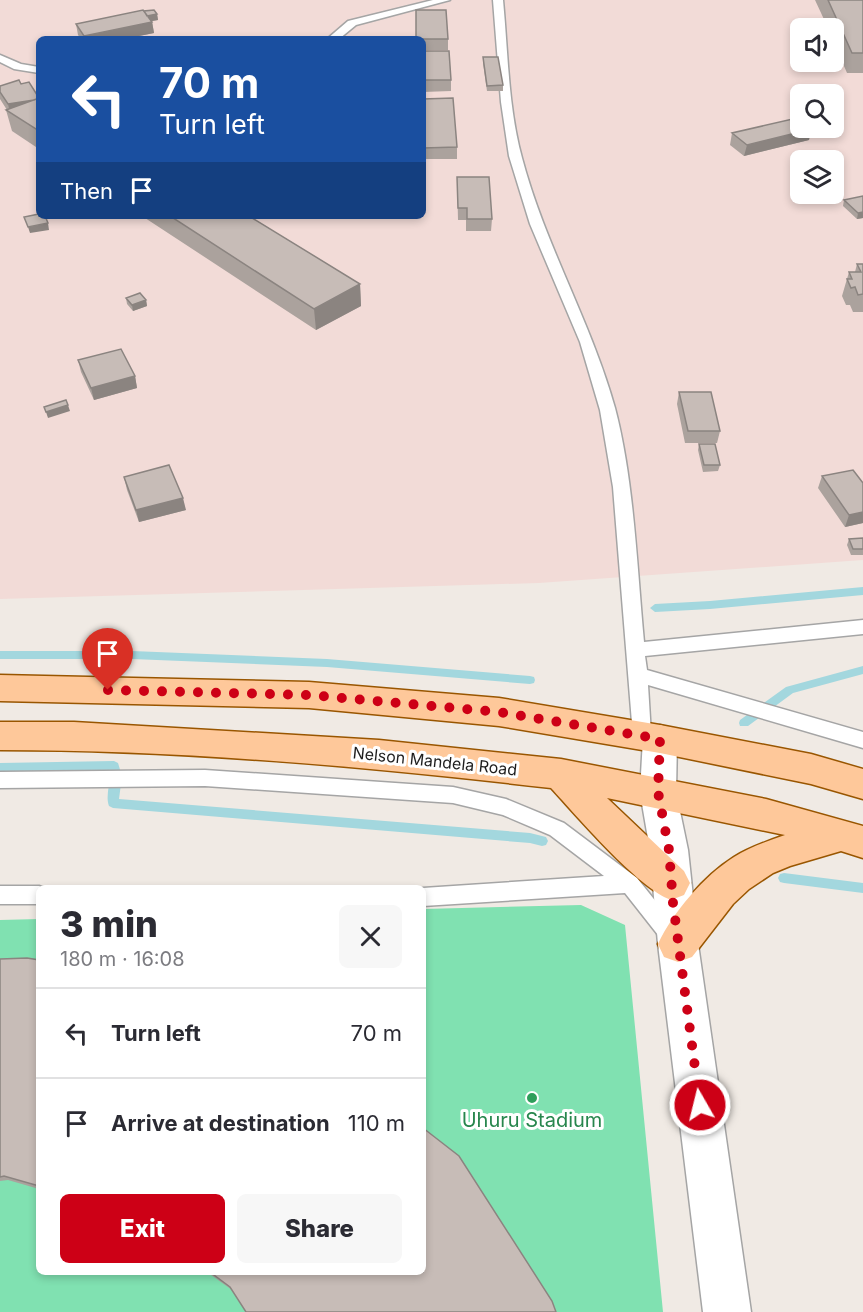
<!DOCTYPE html>
<meta charset="utf-8">
<style>
body{margin:0;font-family:Inter,sans-serif;background:#f7f7f7;color:#2b2b33;height:100vh;display:flex;flex-direction:column;font-size:22px;white-space:nowrap}
*{box-sizing:border-box;margin:0}
p{font-size:20px;color:#7c7c81}
.icon{flex:none;width:33px;height:33px;fill:none;stroke:currentColor;stroke-width:2;stroke-linecap:round;stroke-linejoin:round}
.map{position:relative;flex:1;overflow:hidden}
.side{position:absolute;left:36px;top:885px;width:390px;height:390px;display:flex;flex-direction:column;background:#fff;border-radius:9px;box-shadow:0 3px 9px #0003}
.side>*{flex:none}
.top-card{position:absolute;left:36px;top:36px;width:390px;height:183px;border-radius:9px;box-shadow:0 3px 9px #0003;background:#1a4fa0;color:#fff;overflow:hidden}
.tools{position:absolute;left:790px;top:18px;display:grid;gap:12px}
.tools a{display:grid;place-items:center;width:54px;height:54px;border-radius:9px;background:#fff;box-shadow:0 3px 9px #0003;font-size:30px}
.pin{position:absolute;display:grid;place-items:center;width:51px;height:51px;color:#fff;margin:-62px -26px;border-radius:50% 50% 50% 0;rotate:-45deg;box-shadow:0 0 6px #0007}
.pin .icon{rotate:45deg}
.me{position:absolute;width:66px;margin:-33px;rotate:352deg;stroke-linejoin:round;filter:drop-shadow(0 0 4px #0008)}
.turn{display:flex;align-items:center;gap:21px;height:126px;padding:0 24px;font-size:27px}
.turn .icon{width:78px;height:78px;stroke-width:2.5}
.turn b{display:block;font-size:42px;line-height:51px}
.then{display:flex;align-items:center;height:57px;padding:0 24px;background:#0003;gap:12px;font-size:22px}
.round{display:grid;place-items:center;flex:none;width:63px;height:63px;border-radius:9px;background:#f7f7f7}
.summary{display:flex;align-items:center;justify-content:space-between;height:102px;padding:0 24px}
h1{font-size:36px;font-weight:800;line-height:45px}
.primary-button{display:flex;gap:12px;margin-top:auto;padding:12px 24px}
.primary-button a{flex:1;height:69px;border-radius:9px;background:#cd0016;color:#fff;font-size:24px;font-weight:800;line-height:69px;text-align:center}
.primary-button a+a{background:#f7f7f7;color:#2b2b33}
ul{padding:0;list-style:none}
li{display:flex;align-items:center;gap:18px;height:90px;padding:0 24px;border-top:2px solid #e1e1e2}
li div{flex:1}
li b{display:block;font-size:22px}
li em{font-style:normal}
.map>svg:first-child{display:block}
.military{fill:#f2dbd7;fill-rule:evenodd}
.pitch{fill:#80e1b1}
.lines{fill:none;stroke-linecap:round;stroke-linejoin:round}
.stream{fill:#a3d7de;fill-rule:evenodd}
.service-casing{stroke:#a5a5a5;stroke-width:3}
.tertiary-casing{stroke:#a5a5a5;stroke-width:3}
.primary-casing{stroke:#995600;stroke-width:3}
.service{fill:#fff;fill-rule:evenodd}
.tertiary{fill:#fff;fill-rule:evenodd}
.primary{fill:#fec89a;fill-rule:evenodd}
.wall{fill:#aba29d}
.shaded-wall{fill:#8b8480}
.building{fill:#c7bcb7;stroke:#8b8480;stroke-width:1.5}
.route{stroke:#cd0016;stroke-width:10;stroke-dasharray:0 18}
.leisure-dot{fill:#2e9e5b;stroke:#fff;stroke-width:2}
.labels{text-anchor:middle;dominant-baseline:central;stroke-width:6;stroke-linejoin:round;paint-order:stroke}
.street-label{font-size:16px;fill:#1e1e1e;stroke:#fff}
.near-leisure-label{font-size:20px;fill:#27864d;stroke:#fff}
</style>
<div class="map">
<svg width="863" height="1312" viewBox="0 0 863 1312">
<rect width="100%" height="100%" fill="#f0eae4"/>
<path class="military" d="M0 0H863V560L539 583 0 599ZM801 28H834V62H801ZM39 39H423V216H39ZM801 94H834V128H801ZM801 160H834V194H801Z"/>
<path class="pitch" d="M581 905 625 925 663 1312H0V920L39 919V1272H423V909Z"/>
<g class="lines">
<path class="stream" d="M863 587V595L710 609 655 612 650 608 655 604 710 601Z
M0 651H132L327 659 530 676 534 677 535 680 534 683 530 684 327 667 132 659H0Z
M863 666V674L793 693 748 726H740L739 723 740 720 786 687Z
M114 761 118 763 122 776 119 799 530 833 546 837 548 841 546 845 542 846 530 843 113 808 109 806C105 795 111 783 110 771L0 773V763Z
M784 873 863 883V893L784 883 780 882 778 878 780 874Z"/>
<defs>
<path id="service" d="M433 0H450L356 25 339 39H327L348 21Z
M493 0H503C508 52 508 107 522 158 545 245 591 322 615 408 634 480 637 568 644 642L863 620V634L645 656 647 670 863 732V748L648 685 651 735 649 740 642 743 635 740 633 735 613 487 600 410 580 342 530 224 509 156 501 102Z
M0 55 21 64 39 67V73L14 69 0 62Z
M205 770 453 787 506 799 564 823 637 878 681 933 678 940 670 943 662 940 625 893 423 906V888L604 876 550 835 503 815 453 803 205 786 0 788V772Z
M0 886H39L45 888H39V904H0Z"/>
<path id="tertiary" d="M660 725 672 729 677 739 676 792 688 850 698 944 751 1312H703L658 944 650 850 640 792 643 739 648 729Z"/>
<path id="primary" d="M0 675 309 682 499 698 660 725 811 754 863 769V799L811 784 660 753 499 726 309 708 0 701Z
M0 722H74L379 740 561 759 766 799 863 826V858L841 851 790 866 773 873 749 889 733 904 692 957 678 962 664 957 658 944C673 912 704 876 734 857 750 847 768 841 785 835L607 798 684 871 690 883 684 895 671 900C637 887 578 817 551 788 369 767 184 750 0 750Z"/>
</defs>
<use href="#service" class="service-casing"/>
<use href="#tertiary" class="tertiary-casing"/>
<use href="#primary" class="primary-casing"/>
<use href="#service" class="service"/>
<use href="#tertiary" class="tertiary"/>
<use href="#primary" class="primary"/>
</g>
<path class="wall" d="M815 0H863V73H847L834 43V28H828Z
M144 11 157 14 158 20 152 21 154 33 124 39H81L78 35 76 24Z
M423 39H448V50H423Z
M423 51 451 80V91L423 92Z
M483 57 503 85V91H487L483 63Z
M21 84 39 97V149L12 131 6 110H7L0 99V86Z
M423 99 457 147V159H423Z
M732 133 809 140 744 156 730 145Z
M457 177 492 219 491 231H466V220H458Z
M844 200 863 218 857 219 843 206Z
M142 216H249L360 284 361 306 316 330Z
M857 264H863V312H853L850 305H846L842 296 849 272H855Z
M126 298 146 300 147 306 133 311 127 304Z
M78 360 135 376 137 388 94 400 81 372Z
M679 392 720 431 717 443H685L677 404Z
M699 444 720 465 718 471 703 472 698 450Z
M822 476 863 483V523L845 527 818 488Z
M124 477 186 510 139 522 127 490Z
M863 538V555H851L847 545 849 539Z
M0 959 39 960V1189L8 1180 0 1181Z
M207 1272H423L232 1290Z"/>
<path class="shaded-wall" d="M157 14 158 20 146 22 145 16Z
M152 22 154 33 124 39H85L84 36Z
M39 99 10 113 8 104Z
M812 129 809 140 744 156 747 145Z
M863 212V218L857 219 858 213Z
M48 223 49 230 30 233 28 227Z
M360 284 361 306 316 330 314 309Z
M146 300 147 306 133 311 132 305Z
M135 376 137 388 94 400 91 388Z
M68 405 70 411 48 418 46 412Z
M183 498 186 510 139 522 136 510Z
M863 512V523L845 527 849 515Z"/>
<path class="building" d="M828 0H863V53H852Z
M143 10 152 22 84 36 76 24Z
M154 10 157 14 147 16 144 11Z
M416 10H446L448 39H416Z
M423 51H449L451 80H423Z
M483 57H498L503 85 487 86Z
M19 80 21 84 29 82 39 98 34 100 8 104 0 92V86Z
M39 98V131L6 110Z
M453 98 457 147 423 148V99Z
M797 118 801 120V128H810L812 129 747 145 732 133Z
M457 177H489L492 219H467V208H458Z
M863 196V212L858 213 844 200Z
M39 214V216H45L48 223 28 227 24 217Z
M170 216H249L360 284 314 309Z
M857 264H863V294L858 295 855 287 851 288 847 279H852L849 272H861Z
M140 293 146 300 132 305 126 298Z
M121 349 135 376 91 388 78 360Z
M679 392H711L720 431H688Z
M66 400 68 405 46 412 44 407Z
M699 444H715L720 465H704Z
M169 465 183 498 136 510 124 477Z
M853 470 863 483V512L849 515 822 476Z
M863 538V549H853L849 539Z
M27 958 39 960V1186L4 1176 0 1177V959Z
M423 1128 459 1156 552 1301 556 1312H246L230 1287 210 1272H423Z"/>
<g class="lines">
<path class="route" d="M108 690 309 695 499 712 660 739 658 792 669 850 673 903 700 1105"/>
</g>
<circle class="leisure-dot" cx="532" cy="1098" r="6"/>
<g class="labels">
<g class="street-label">
<text transform="translate(435 761) rotate(6)">Nelson Mandela Road</text>
</g>
<g class="near-leisure-label">
<text x="532" y="1120">Uhuru Stadium</text>
</g>
</g>
</svg>
<div class="tools">
<a><svg class="icon" aria-label="sound" viewBox="0 0 24 24"><path d="M4 9h4l5-4v14l-5-4H4zM17 9q2 3 0 6"/></svg></a>
<a><svg class="icon" aria-label="search" viewBox="0 0 24 24"><circle cx="10" cy="10" r="6"/><path d="M15 15l6 6"/></svg></a>
<a><svg class="icon" aria-label="layers" viewBox="0 0 24 24"><path d="M12 4l9 5-9 5-9-5zM3 14l9 5 9-5"/></svg></a>
</div>
<div class="pin" style="left:108px;top:690px;background:#d93025"><svg class="icon" aria-label="arrive" viewBox="0 0 24 24"><path d="M6 21V4h12l-3 4 3 4H6"/></svg></div>
<svg class="me" style="left:700px;top:1105px" viewBox="-20 -20 40 40"><circle r="17" fill="#cd0016" stroke="#fff" stroke-width="3"/><path d="M0-11L8 9 0 5-8 9z" fill="#fff"/></svg>
<div class="top-card">
<div class="turn"><svg class="icon" aria-label="left" viewBox="0 0 24 24"><path d="M17 20v-9H6M10 6l-5 5 5 5"/></svg><div><b>70 m</b>Turn left</div></div>
<div class="then">Then<svg class="icon" aria-label="arrive" viewBox="0 0 24 24"><path d="M6 21V4h12l-3 4 3 4H6"/></svg></div>
</div>
<section class="side">
<div class="summary"><div><h1>3 min</h1><p>180 m · 16:08</p></div><a class="round"><svg class="icon" aria-label="close" viewBox="0 0 24 24"><path d="M6 6l12 12M18 6L6 18"/></svg></a></div>
<ul>
<li><svg class="icon" aria-label="left" viewBox="0 0 24 24"><path d="M17 20v-9H6M10 6l-5 5 5 5"/></svg><div><b>Turn left</b></div><em>70 m</em></li>
<li><svg class="icon" aria-label="arrive" viewBox="0 0 24 24"><path d="M6 21V4h12l-3 4 3 4H6"/></svg><div><b>Arrive at destination</b></div><em>110 m</em></li>
</ul>
<div class="primary-button"><a>Exit</a><a>Share</a></div>
</section>
</div>
